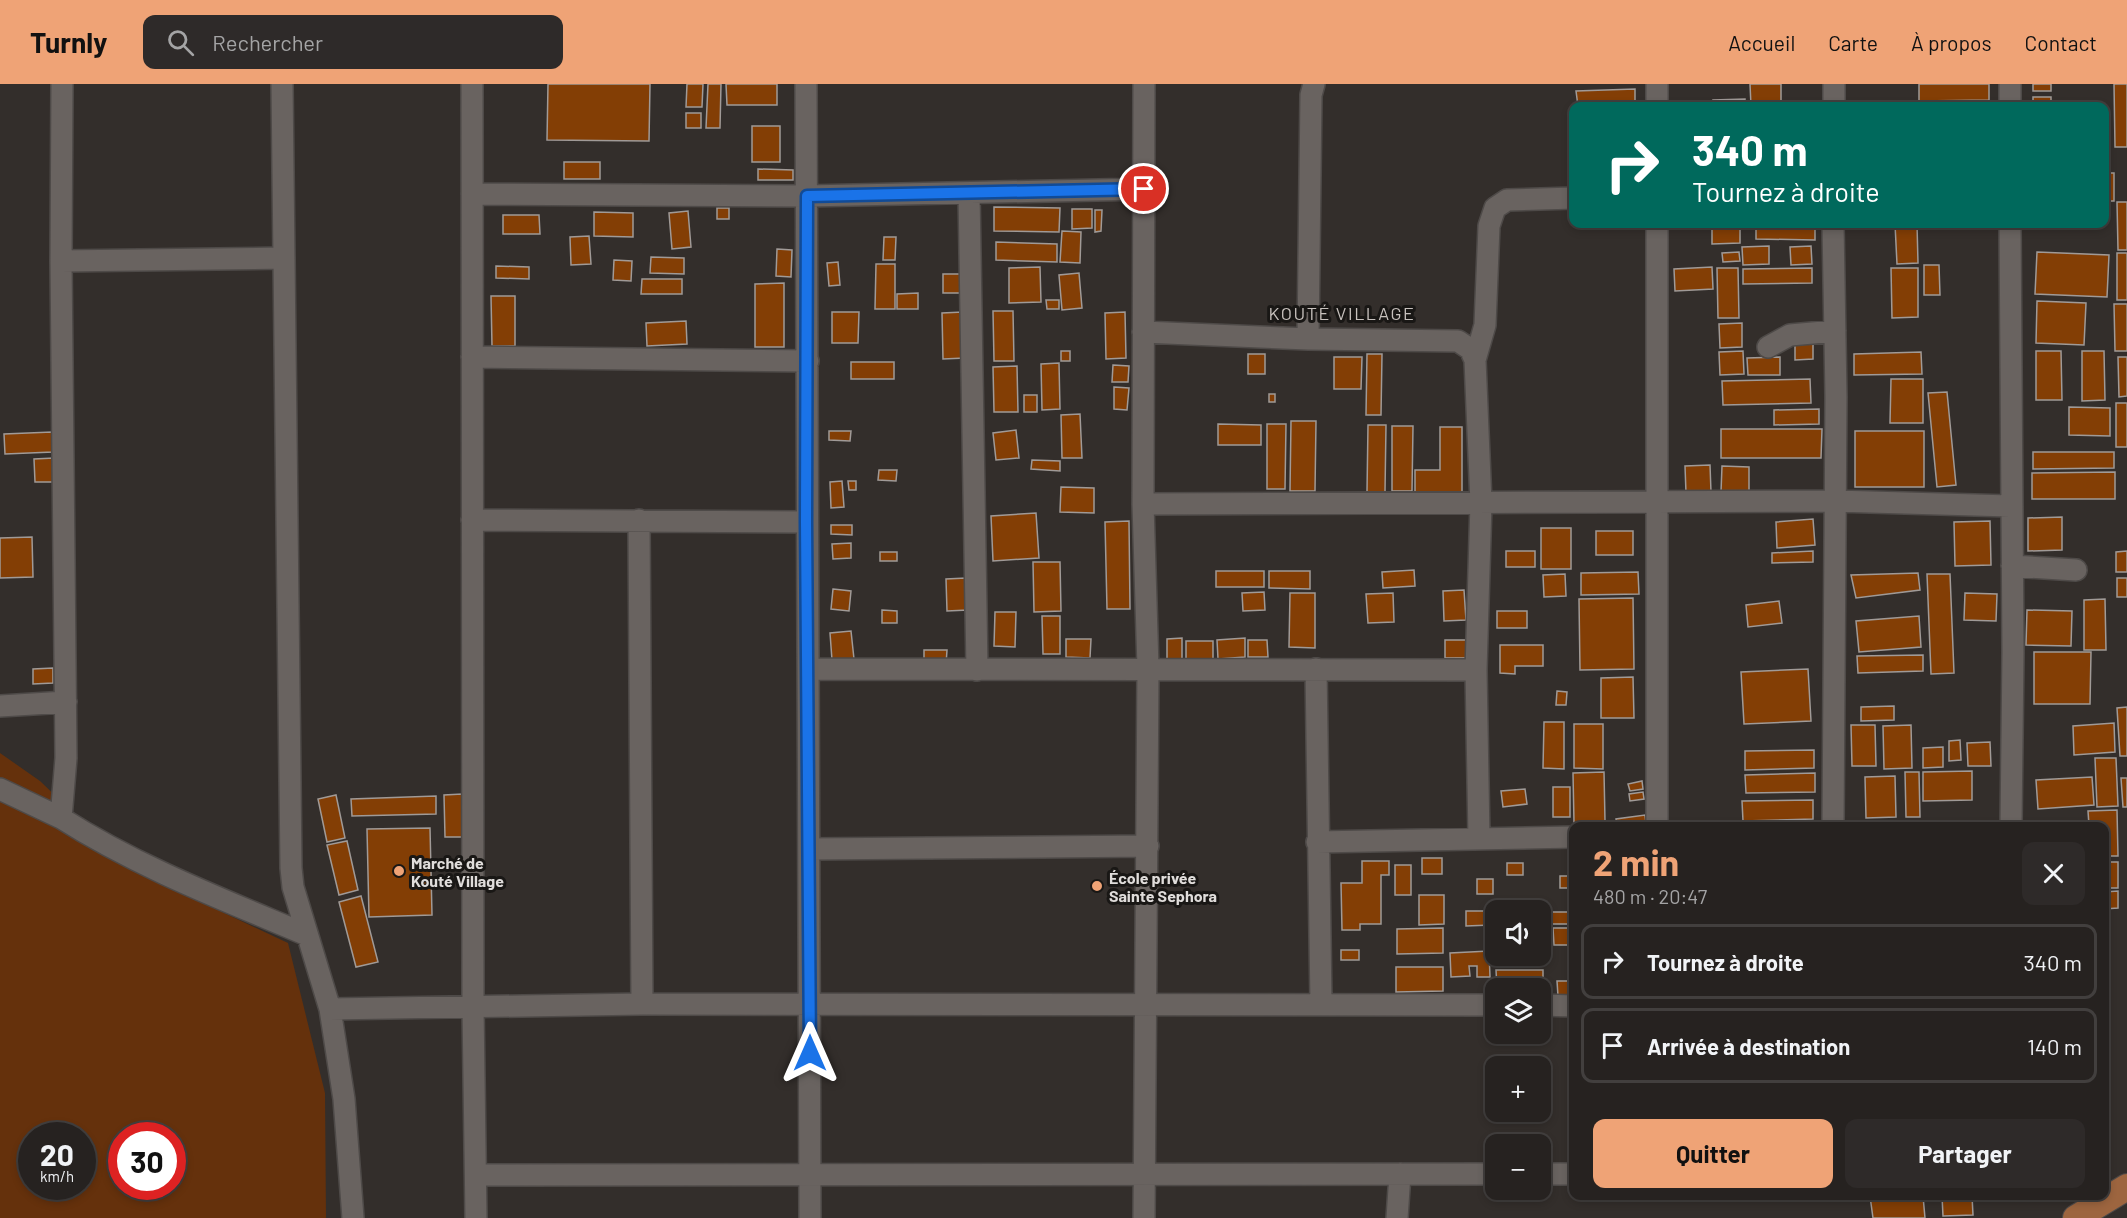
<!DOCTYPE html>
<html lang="fr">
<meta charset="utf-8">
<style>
body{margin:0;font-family:Barlow,sans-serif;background:#2e2a29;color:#f1f3f6;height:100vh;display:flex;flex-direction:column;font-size:22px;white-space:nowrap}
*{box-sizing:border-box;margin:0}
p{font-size:20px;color:#a4a4a5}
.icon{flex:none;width:33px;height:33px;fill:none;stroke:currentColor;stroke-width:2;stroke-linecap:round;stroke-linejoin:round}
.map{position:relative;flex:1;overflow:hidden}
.drawer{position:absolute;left:1569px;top:738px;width:540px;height:378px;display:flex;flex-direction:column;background:#262220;border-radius:12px;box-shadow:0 3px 9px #0003,0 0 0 2px #423f3e}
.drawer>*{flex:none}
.banner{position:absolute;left:1569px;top:18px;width:540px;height:126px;border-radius:12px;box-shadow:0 3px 9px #0003,0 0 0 2px #423f3e;background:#00695c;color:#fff;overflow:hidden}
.controls{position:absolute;left:1485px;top:816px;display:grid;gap:12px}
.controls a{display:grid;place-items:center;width:66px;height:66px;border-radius:12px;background:#262220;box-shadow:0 3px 9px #0003,0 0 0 2px #423f3e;font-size:30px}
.speed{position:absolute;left:18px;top:1038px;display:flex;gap:12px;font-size:30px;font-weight:700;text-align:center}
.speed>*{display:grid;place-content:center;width:78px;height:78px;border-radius:50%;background:#262220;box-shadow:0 3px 9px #0003,0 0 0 2px #423f3e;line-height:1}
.speed small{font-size:15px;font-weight:400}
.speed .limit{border:9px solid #d22;background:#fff;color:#111}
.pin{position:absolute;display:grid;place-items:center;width:51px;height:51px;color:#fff;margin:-26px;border:3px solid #fff;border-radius:50%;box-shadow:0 2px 6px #0007}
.me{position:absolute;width:66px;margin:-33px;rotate:0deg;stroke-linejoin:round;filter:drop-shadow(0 0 4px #0008)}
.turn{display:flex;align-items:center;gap:21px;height:126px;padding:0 24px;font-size:27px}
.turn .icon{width:78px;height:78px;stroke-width:2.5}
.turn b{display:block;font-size:42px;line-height:51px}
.round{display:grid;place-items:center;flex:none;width:63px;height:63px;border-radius:12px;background:#2e2a29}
.head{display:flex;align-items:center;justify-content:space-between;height:102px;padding:0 24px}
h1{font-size:36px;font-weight:700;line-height:45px;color:#efa376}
.cta{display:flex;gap:12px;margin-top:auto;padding:12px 24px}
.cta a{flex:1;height:69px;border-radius:12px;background:#efa376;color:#111;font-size:24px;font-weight:700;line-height:69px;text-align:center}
.cta a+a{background:#2e2a29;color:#f1f3f6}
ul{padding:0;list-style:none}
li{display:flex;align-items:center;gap:18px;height:75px;margin:0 12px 9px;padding:0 12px;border:3px solid #423f3e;border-radius:12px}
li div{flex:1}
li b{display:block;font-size:22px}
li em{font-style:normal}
header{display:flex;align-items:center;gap:36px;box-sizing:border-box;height:84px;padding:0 30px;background:#efa376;color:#111}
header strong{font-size:28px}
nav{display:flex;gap:33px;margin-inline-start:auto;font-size:21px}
.search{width:420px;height:54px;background:#2e2a29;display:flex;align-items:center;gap:15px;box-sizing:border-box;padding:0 21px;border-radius:12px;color:#a4a4a5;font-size:22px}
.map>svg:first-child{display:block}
.green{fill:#65310c;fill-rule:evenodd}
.building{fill:#833e05;stroke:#a09a97;stroke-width:1.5}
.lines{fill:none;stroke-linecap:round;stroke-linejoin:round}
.minor-casing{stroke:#4e4a48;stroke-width:24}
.major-casing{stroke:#4e4a48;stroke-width:28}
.minor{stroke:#696360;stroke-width:21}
.major{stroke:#9d653f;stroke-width:26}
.route-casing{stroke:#114b97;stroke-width:15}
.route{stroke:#1a73e8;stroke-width:10}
.poi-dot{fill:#efa376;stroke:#191715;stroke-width:2}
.labels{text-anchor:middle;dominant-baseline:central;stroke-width:6;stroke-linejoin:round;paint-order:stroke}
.poi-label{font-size:16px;font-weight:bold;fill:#e0dddb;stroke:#191715;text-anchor:start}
.neighbourhood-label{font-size:18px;letter-spacing:1.5px;fill:#c8c2be;stroke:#191715}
</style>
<header>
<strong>Turnly</strong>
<div class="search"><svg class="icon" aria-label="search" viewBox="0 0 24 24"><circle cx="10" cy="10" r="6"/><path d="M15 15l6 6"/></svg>Rechercher</div>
<nav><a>Accueil</a><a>Carte</a><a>À propos</a><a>Contact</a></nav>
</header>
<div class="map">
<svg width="2127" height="1134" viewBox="0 0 2127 1134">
<rect width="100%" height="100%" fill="#332e2b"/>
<path class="green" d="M0 669 40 697 133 786 288 859 325 1009 326 1134H0ZM32 1052H82V1102H32ZM122 1052H172V1102H122Z"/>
<path class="building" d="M548 0H650L649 57 547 56Z
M687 0H703L702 23H686Z
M708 0H721L720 44H706Z
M726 0H777V21H727Z
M1750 0H1781V22H1751Z
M1919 0H1989V16L1919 17Z
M2033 0H2051V7H2033Z
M2114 0H2127V63H2115Z
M1635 5V22H1578L1576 7Z
M2033 13H2051V22H2033Z
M1745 15V22H1714L1713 16Z
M1700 19V22H1673V21Z
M686 29H701V44H686Z
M752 42H780V78H752Z
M564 78H600V95H564Z
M758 85 793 86V96H758Z
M2104 89H2114V117H2104Z
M2117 118H2127V166H2118Z
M994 123 1060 124 1059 148 994 147Z
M717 124H729V135H717Z
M1072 125H1092V144L1072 145Z
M1095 126H1102L1101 147 1095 148Z
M688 127 691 163 672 165 669 129Z
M594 128 633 129V153L594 152Z
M503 131H539L540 150H503Z
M1712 140H1740V159L1712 160Z
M1756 140H1815V156L1756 155Z
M1895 140H1917L1918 179 1897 180Z
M1062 147 1081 148 1080 179 1060 178Z
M589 152 591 180 571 181 570 153Z
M884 153H896L895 176H883Z
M996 158 1057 160V178L996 176Z
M1769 162V180L1743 181 1742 163Z
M1811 162 1812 180 1791 181 1790 163Z
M777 165 792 166 791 193 776 192Z
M1739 168 1740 177 1723 178 1722 169Z
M2037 168 2109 171 2107 213 2035 210Z
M2117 169H2127V216H2117Z
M651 173 684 174V190L650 189Z
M614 176 632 177 631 197 613 196Z
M838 178 840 201 829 202 827 179Z
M876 180H895V225H875Z
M1924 181H1939L1940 211H1924Z
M496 182 529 183V195L496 194Z
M1040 183 1041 218 1009 219V184Z
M1712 183 1713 205 1675 207 1674 185Z
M1717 184H1738L1739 234H1718Z
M1812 184V199L1743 200V185Z
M1891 184H1918V233L1892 234Z
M1079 189 1082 224 1062 226 1059 191Z
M943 190H965V209H943Z
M642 195H682V210H641Z
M784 199V263H755V200Z
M918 209V225H897V210Z
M491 212H515V262H492Z
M1046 216H1059V225H1047Z
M2037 217 2086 219 2084 261 2036 259Z
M2114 220H2127V267H2115Z
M993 227H1013L1014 277H994Z
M832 228H859L858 259H832Z
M963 228 965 274 943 275 942 229Z
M1125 228 1126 274 1106 275 1105 229Z
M686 237 687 260 647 262 646 239Z
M1742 239V263L1720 264 1719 240Z
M1795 256H1813V275L1795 276Z
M1061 267H1070V277H1061Z
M1743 267 1744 290 1720 291 1719 268Z
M2036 267H2061L2062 316H2036Z
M2082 267H2104L2105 316 2082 317Z
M1921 268 1922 290 1854 291V270Z
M1248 270H1265V290H1248Z
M1367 270H1382L1381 331H1366Z
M1334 273H1362L1361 305H1334Z
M1780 273V291H1748L1747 274Z
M2118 273H2127V312L2119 313Z
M851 278H894V295H851Z
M1059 279 1060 325 1042 326 1041 280Z
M1113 281 1129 282 1128 298H1112Z
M1017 282 1018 328H994L993 283Z
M1810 295 1811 319 1723 321 1722 297Z
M1891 295H1923V339H1890Z
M1114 303 1129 304 1127 326 1114 325Z
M1947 308 1956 401 1937 403 1928 309Z
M1269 310H1275V318H1269Z
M1024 311H1037V328H1024Z
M2116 319H2127V363H2116Z
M2069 323 2110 324V352L2069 351Z
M1819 325V340L1774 341V326Z
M1080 330 1082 374H1062L1061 331Z
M1291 337H1316L1315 407H1290Z
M1218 340 1261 341V361H1218Z
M1267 340H1286L1285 405H1267Z
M1368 341H1386L1385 408H1367Z
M1392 342H1413L1412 407H1392Z
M1440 343H1462V410H1415V386H1440Z
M1721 345H1822L1821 374H1721Z
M1016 346 1019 374 996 376 993 349Z
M829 347H851L850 357 829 356Z
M1855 347H1924V403H1855Z
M52 348 53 368 5 370 4 350Z
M2033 368H2114V384L2033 385Z
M54 374 55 398H35L34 375Z
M1032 376 1060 377V387L1031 385Z
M1710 381 1711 408 1686 409 1685 382Z
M1722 382 1749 383V408H1721Z
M879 386H897L896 397 878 396Z
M2115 388V415H2032V389Z
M842 397 844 423 831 424 830 398Z
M848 397H856V406H849Z
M1061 403 1094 404V429L1060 428Z
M1036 429 1039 474 993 477 991 432Z
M2062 433V466L2028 467V434Z
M1813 435 1815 461 1777 464 1776 438Z
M1129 437 1130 525H1107L1105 438Z
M1990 437 1991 481 1955 482 1954 438Z
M831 441H852V451L831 450Z
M1541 444H1571V485H1541Z
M1596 447H1633V471H1596Z
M32 453 33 493 0 494V454Z
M851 459V474L833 475 832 460Z
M1506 467H1535V483H1506Z
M1813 467V478L1772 479V469Z
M2127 467V488H2116V468Z
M880 468H897V477H880Z
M1033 478H1060L1061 527 1034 528Z
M1414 486 1415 502 1383 504 1382 488Z
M1216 487H1264V503H1216Z
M1269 487H1310V505L1269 504Z
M1638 488 1639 510 1581 511V489Z
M1918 489 1920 506 1856 514 1851 491Z
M1565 490 1566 512 1544 513 1543 491Z
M1927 490H1950L1954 589 1931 590Z
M966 494 968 526 947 527 946 495Z
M2117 494H2127V513H2117Z
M833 505 851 507 849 527 831 525Z
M1464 506 1466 536 1444 537 1443 507Z
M1264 508 1265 526 1243 527 1242 509Z
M1290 509H1315V564L1289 563Z
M1393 509 1394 538 1368 539 1366 510Z
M1965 509 1997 510 1996 537 1964 536Z
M1633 514 1634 585 1580 586 1579 515Z
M2105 515 2106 566H2084V516Z
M1779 517 1782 539 1748 543 1746 521Z
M882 526 897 527V539H882Z
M2027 526 2072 527 2071 562 2026 561Z
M1497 527H1527V544H1497Z
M995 528H1016L1015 563 994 562Z
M1042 532H1060V570H1043Z
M1919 532 1921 563 1859 568 1856 537Z
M851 547 854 575 832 576 830 549Z
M1182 554V575H1167V555Z
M1245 554V573L1218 575 1217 556Z
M1066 555H1091L1090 574 1066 573Z
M1248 556H1267L1268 573H1248Z
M1445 556H1468L1467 574H1445Z
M1186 557H1213V575H1186Z
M1500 561H1543V582H1515V590L1500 589Z
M924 566H947L946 581 924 580Z
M2034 568H2091L2090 620H2034Z
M1923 571V587L1858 589 1857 572Z
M53 584V599L33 600V585Z
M1808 585 1811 637 1744 640 1741 588Z
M1633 593 1634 634H1601V594Z
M1557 607 1567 608 1566 621H1556Z
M1894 622V636L1861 637V623Z
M2127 623V672H2120L2117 624Z
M1544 638H1564V685L1543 684Z
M2114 639 2115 668 2074 671 2073 642Z
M1574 640H1603V685L1574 684Z
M1851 641H1875L1876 682H1852Z
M1911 641 1912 684 1884 685 1883 642Z
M1960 656 1961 676 1949 677V657Z
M1990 658 1991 682H1968L1967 659Z
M1943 663V683L1923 684V664Z
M1814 666V684L1745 686V667Z
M2095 674H2116L2118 722 2097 723Z
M1972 687V716L1923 717V688Z
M1604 688 1605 737 1574 739 1573 689Z
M1905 688H1919L1920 733H1906Z
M1815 689V708L1746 709 1745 691Z
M1895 692 1896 733 1866 734 1865 693Z
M2092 693 2094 721 2038 725 2036 696Z
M2121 694H2127V723H2123Z
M1642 697 1643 705 1630 707 1628 700Z
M1553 703H1570V733H1553Z
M1525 705 1527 720 1503 723 1501 707Z
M1643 708 1644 715 1630 717 1629 710Z
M462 710V753H445L444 711Z
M336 711 345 754 327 758 318 715Z
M436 712V730L352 732 351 715Z
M1813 716V735L1743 737 1742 717Z
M2117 726 2118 772H2104V742H2089L2088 727Z
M1645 731 1646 740 1617 742 1616 735Z
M430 744 432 831 369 833 367 745Z
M347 757 358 806 339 811 327 761Z
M1422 774H1442V790H1422Z
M1362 777H1389V791H1381V840H1360V846H1342L1341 799H1362Z
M2104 778H2118V804H2104Z
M1507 779H1523V791H1507Z
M1395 781H1411V811H1395Z
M1560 792H1574V804H1560Z
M1477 795H1493V810H1477Z
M2118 807V824L2104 825V808Z
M1419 811H1444V840L1419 841Z
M361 812 378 878 356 883 339 818Z
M1495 824H1542L1543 841 1540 826H1496L1495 842Z
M1466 827H1491V841L1466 842Z
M1545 828H1574V840H1545Z
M1443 844V869L1397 870V845Z
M1553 844H1574V861H1554Z
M1495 856 1496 872H1507V878H1495Z
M1341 866H1359V876H1341Z
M1489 867 1490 893H1477V882H1469L1470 892 1451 893 1450 869Z
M1396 883H1443V907L1396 908Z
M1496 886H1543V907L1540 904H1497Z
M1557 897H1574V912H1558Z
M2104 939H2109L2110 1021H2104Z
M1870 1112H1923L1925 1134H1873Z
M1942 1112H1972L1973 1131 1943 1132Z"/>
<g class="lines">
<defs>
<path id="minor" d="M62 0 61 177 66 674 61 734C138 783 224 816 307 851
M282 0 291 784 293 803 330 925 344 1015 353 1134
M472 0 473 923 476 1134
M806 0 810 1134
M1144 0 1143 420 1148 584 1144 1134
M2010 0V22
M1657 22V0
M1834 22V0
M969 109 977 586
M472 110 807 112 1144 105
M1657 140V742
M2010 140 2013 568 2011 742
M61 177 284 174
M1308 255 1311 11 1314 0
M1768 263 1790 251 1835 247
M472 273 808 277
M1475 276 1485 241 1489 142 1495 124 1507 116 1574 114
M1143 420 1835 417 2010 422
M472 436 806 438
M639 436 642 920
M2012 482 2076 486
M809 585 1476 586 1481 419 1475 276 1470 265 1458 257 1308 255 1143 248
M1316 585 1321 919
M1476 586 1479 754
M0 622 66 618
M0 705 61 734
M1833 742 1836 313 1833 140
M1317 758 1574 753
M809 765 1148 762
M1540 921 1574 922
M330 925 642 920 1496 921
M1540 1090H1574
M476 1091 1496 1090
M1397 1134 1400 1090"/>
<path id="major" d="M2076 1134 2127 1103"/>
</defs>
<use href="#minor" class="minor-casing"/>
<use href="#major" class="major-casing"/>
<use href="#minor" class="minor"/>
<use href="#major" class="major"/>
</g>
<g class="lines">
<defs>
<path id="route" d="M810 969 806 438 807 112 1144 105"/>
</defs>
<use href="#route" class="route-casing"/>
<use href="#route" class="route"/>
</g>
<g class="poi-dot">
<circle cx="399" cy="787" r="6"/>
<circle cx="1097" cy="802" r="6"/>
</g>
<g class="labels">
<g class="poi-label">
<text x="411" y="778">Marché de<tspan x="411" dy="18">Kouté Village</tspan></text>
<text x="1109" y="793">École privée<tspan x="1109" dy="18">Sainte Sephora</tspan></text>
</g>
<g class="neighbourhood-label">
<text x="1342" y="229">KOUTÉ VILLAGE</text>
</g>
</g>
</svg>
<div class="controls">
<a><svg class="icon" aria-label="sound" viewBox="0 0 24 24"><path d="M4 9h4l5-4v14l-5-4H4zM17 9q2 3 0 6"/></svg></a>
<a><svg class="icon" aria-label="layers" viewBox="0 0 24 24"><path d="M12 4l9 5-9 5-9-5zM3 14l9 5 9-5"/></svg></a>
<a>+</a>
<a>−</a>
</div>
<div class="speed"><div>20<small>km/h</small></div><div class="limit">30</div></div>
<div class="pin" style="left:1144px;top:105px;background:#d93025"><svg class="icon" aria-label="arrive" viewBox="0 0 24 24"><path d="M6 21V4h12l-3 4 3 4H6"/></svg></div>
<svg class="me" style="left:810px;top:969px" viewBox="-20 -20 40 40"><path d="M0-17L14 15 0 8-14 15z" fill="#1a73e8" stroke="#fff" stroke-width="4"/></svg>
<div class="banner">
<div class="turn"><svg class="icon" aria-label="right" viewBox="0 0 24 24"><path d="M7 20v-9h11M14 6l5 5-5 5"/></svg><div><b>340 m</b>Tournez à droite</div></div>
</div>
<section class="drawer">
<div class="head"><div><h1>2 min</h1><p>480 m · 20:47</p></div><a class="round"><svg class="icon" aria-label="close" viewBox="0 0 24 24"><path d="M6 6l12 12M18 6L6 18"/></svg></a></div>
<ul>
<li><svg class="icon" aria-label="right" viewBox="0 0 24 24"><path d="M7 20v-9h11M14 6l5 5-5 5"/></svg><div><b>Tournez à droite</b></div><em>340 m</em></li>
<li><svg class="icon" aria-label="arrive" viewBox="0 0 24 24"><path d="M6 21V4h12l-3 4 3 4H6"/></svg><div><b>Arrivée à destination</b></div><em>140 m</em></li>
</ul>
<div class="cta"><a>Quitter</a><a>Partager</a></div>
</section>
</div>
